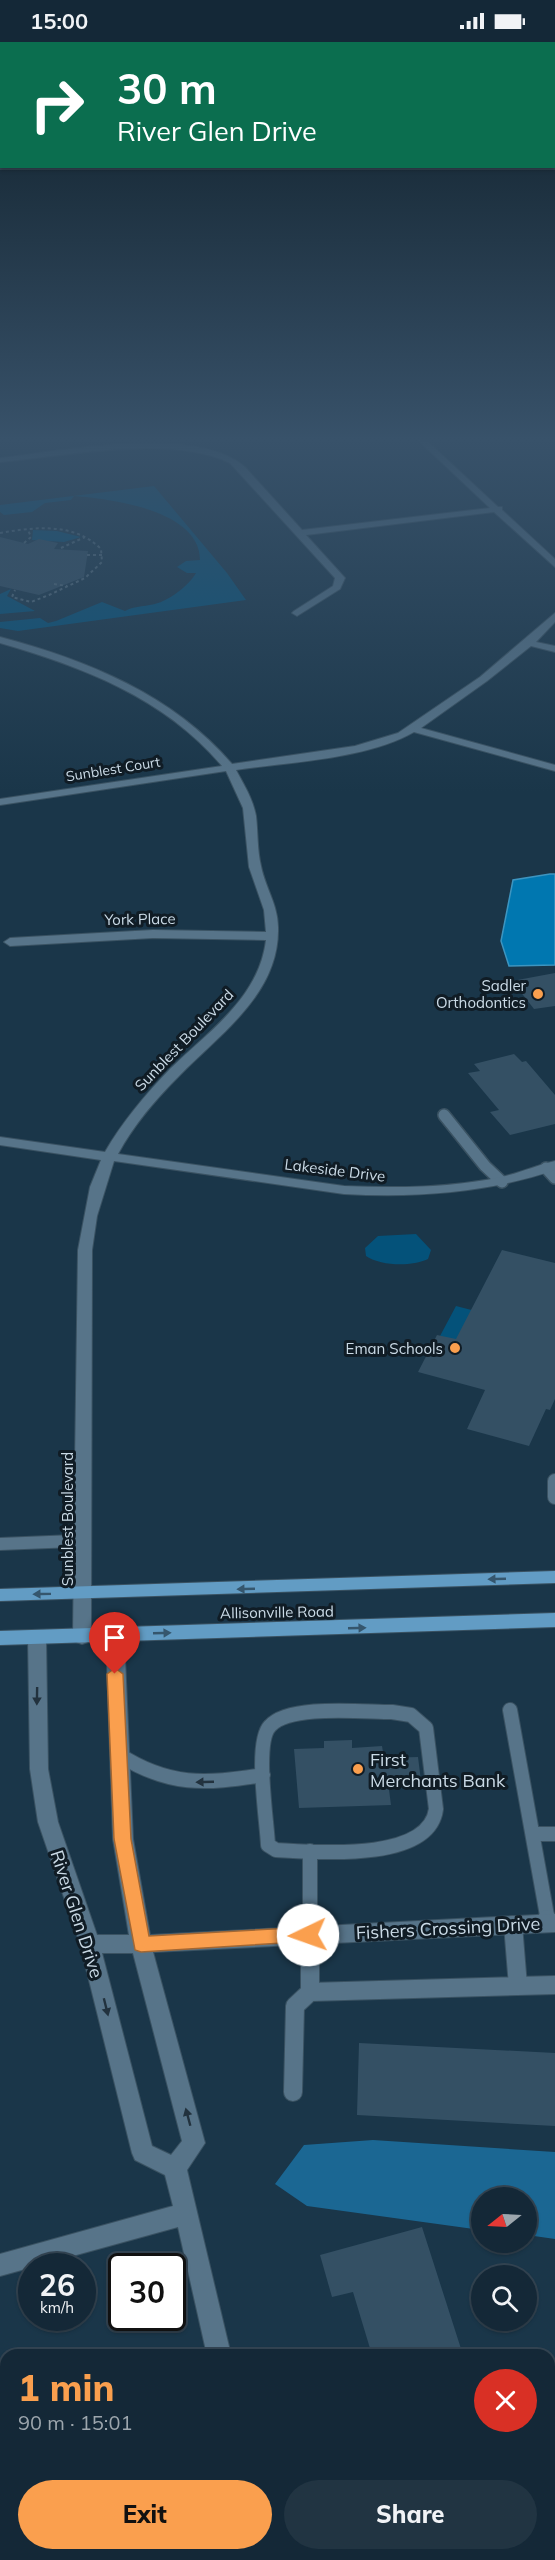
<!DOCTYPE html>
<meta charset="utf-8">
<style>
body{margin:0;font-family:Mulish,sans-serif;background:#213442;color:#f1f3f6;height:100vh;display:flex;flex-direction:column;font-size:22px;white-space:nowrap}
*{box-sizing:border-box;margin:0}
p{font-size:20px;color:#9da6ad}
.icon{flex:none;width:33px;height:33px;fill:none;stroke:currentColor;stroke-width:2;stroke-linecap:round;stroke-linejoin:round}
.map{position:relative;flex:1;overflow:hidden}
.sheet{position:absolute;left:0px;top:2307px;width:555px;height:212px;display:flex;flex-direction:column;background:#142837;border-radius:18px 18px 0 0;box-shadow:0 2px 4px #0004,0 0 0 2px #334452}
.sheet>*{flex:none}
.guide{position:absolute;left:0px;top:0px;width:555px;height:126px;box-shadow:0 2px 4px #0004,0 0 0 2px #334452;background:#0b6e4f;color:#fff;overflow:hidden}
.needle{width:39px;rotate:252deg}
.buttons{position:absolute;left:471px;top:2145px;display:grid;gap:12px}
.buttons a{display:grid;place-items:center;width:66px;height:66px;border-radius:50%;background:#142837;box-shadow:0 2px 4px #0004,0 0 0 2px #334452;font-size:30px}
.speed{position:absolute;left:18px;top:2211px;display:flex;gap:12px;font-size:30px;font-weight:700;text-align:center}
.speed>*{display:grid;place-content:center;width:78px;height:78px;border-radius:50%;background:#142837;box-shadow:0 2px 4px #0004,0 0 0 2px #334452;line-height:1}
.speed small{font-size:15px;font-weight:400}
.speed .limit{border:3px solid #111;border-radius:9px;background:#fff;color:#111}
.pin{position:absolute;display:grid;place-items:center;width:51px;height:51px;color:#fff;margin:-62px -26px;border-radius:50% 50% 50% 0;rotate:-45deg;box-shadow:0 0 6px #0007}
.pin .icon{rotate:45deg}
.me{position:absolute;width:66px;margin:-33px;rotate:267deg;stroke-linejoin:round;filter:drop-shadow(0 0 4px #0008)}
.turn{display:flex;align-items:center;gap:21px;height:126px;padding:0 18px;font-size:27px}
.turn .icon{width:78px;height:78px;stroke-width:2.5}
.turn b{display:block;font-size:42px;line-height:51px}
.round{display:grid;place-items:center;flex:none;width:63px;height:63px;border-radius:32px;background:#213442}
.head{display:flex;align-items:center;justify-content:space-between;height:102px;padding:0 18px}
h1{font-size:36px;font-weight:800;line-height:45px;color:#fa9f4e}
.cta{display:flex;gap:12px;margin-top:auto;padding:12px 18px}
.cta a{flex:1;height:69px;border-radius:36px;background:#fa9f4e;color:#111;font-size:24px;font-weight:800;line-height:69px;text-align:center}
.cta a+a{background:#213442;color:#f1f3f6}
.status{display:flex;justify-content:space-between;align-items:center;height:42px;padding:0 30px;background:#142837;direction:ltr}
.status svg{height:16px;fill:currentColor}
.map>svg:first-child{display:block}
.green{fill:#04527a}
.forest{fill:#1b6793}
.water{fill:#0077b0;stroke:#3d95c0;stroke-width:1.5}
.building{fill:#345064}
.lines{fill:none;stroke-linecap:round;stroke-linejoin:round}
.lane-far2-casing{stroke:#3a5262;stroke-width:14}
.lane-far1-casing{stroke:#3a5262;stroke-width:16}
.lane-casing{stroke:#3a5262;stroke-width:20}
.street-casing{stroke:#3a5262;stroke-width:2}
.primary-casing{stroke:#3a5262;stroke-width:2}
.path{stroke:#556d7d;stroke-width:2;stroke-dasharray:3 3;stroke-linecap:butt}
.lane-far2{stroke:#577489;stroke-width:11}
.lane-far1{stroke:#577489;stroke-width:14}
.lane{stroke:#577489;stroke-width:18}
.street{fill:#577489;fill-rule:evenodd}
.primary{fill:#629cc4;fill-rule:evenodd}
.oneway{fill:#35566d}
.oneway2{fill:#22323e}
.route{fill:#fa9f4e;stroke:#a26733;stroke-width:1.5}
.poi-dot{fill:#fa9f4e;stroke:#101c25;stroke-width:2}
.labels{text-anchor:middle;dominant-baseline:central;stroke-width:6;stroke-linejoin:round;paint-order:stroke}
.far-street-label{font-size:14px;fill:#cadae6;stroke:#101c25}
.street-label{font-size:15px;fill:#cadae6;stroke:#101c25}
.poi-label{font-size:15px;fill:#cadae6;stroke:#101c25;text-anchor:end}
.near-poi-label{font-size:18px;fill:#cadae6;stroke:#101c25;text-anchor:start}
.near-street-label{font-size:18px;fill:#cadae6;stroke:#101c25}
</style>
<div class="status"><b>15:00</b><svg viewBox="0 0 49 12"><path d="M0 12V9h3v3zM5 12V6h3v6zM10 12V3h3v9zM15 12V0h3v12zM26 1h20v11H26zM47 4h2v5h-2z"/></svg></div>
<div class="map">
<svg width="555" height="2518" viewBox="0 0 555 2518">
<rect width="100%" height="100%" fill="#1a3649"/>
<path class="green" d="M154 444 227 531 246 558 18 589 0 586V580L40 576 48 581 56 579 102 560 125 569C136 563 147 565 158 561 171 557 189 543 196 531H187L177 525 186 519 200 518C200 468 111 457 74 454L71 458 45 461 32 470 4 473 0 470V463Z
M33 488 57 489 81 495 64 500 32 498Z
M11 547 7 554 35 569 0 572V552Z
M416 1192 431 1208 428 1217C411 1225 381 1224 366 1214L365 1206 378 1194Z
M456 1264 487 1272 491 1310 440 1294Z"/>
<path class="forest" d="M373 2098 555 2110V2197L527 2193 526 2156H482L481 2188 307 2164 275 2142 304 2103Z"/>
<path class="water" d="M550 832H555V923L509 924 501 899 513 838Z"/>
<path class="building" d="M0 495 28 502 39 497 58 501 54 507 88 509 84 535 39 553 0 544Z
M555 931V964L534 967 512 939Z
M514 1012 522 1020 526 1019 555 1053V1082L510 1093 490 1070 499 1068 468 1031 480 1029 474 1022Z
M502 1208 555 1221V1357L550 1368 546 1367 529 1404 467 1387 485 1348 418 1330 437 1293 456 1297Z
M352 1698V1706L382 1704 384 1716 418 1715 421 1739 388 1740 391 1763 299 1766 294 1707 324 1706V1699Z
M359 2001 555 2011V2084L357 2073Z
M422 2185 463 2313H372L353 2250 332 2255 320 2213Z"/>
<g class="lines">
<defs>
<path id="lane-far2" d="M444 1073 485 1124 502 1140
M546 1126 555 1136"/>
<path id="lane-far1" d="M555 1439V1455
M510 1668 548 1879
M392 1670 411 1673 426 1686 436 1767C429 1821 314 1810 276 1808L268 1803C267 1779 254 1700 270 1684 289 1662 363 1670 392 1670Z
M118 1712C169 1745 205 1742 263 1733
M533 1792H555
M310 1809V1879"/>
<path id="lane" d="M310 1877V1950
M547 1877 548 1881
M513 1883 518 1944
M293 2050 295 1964 310 1950 555 1943"/>
<path id="street" d="M418 398H426L498 465H502V468L555 517V525L494 470 306 493 345 536 340 547 297 574 292 571 294 569 333 544 335 536 230 421C169 392 67 414 0 420V416C62 409 196 382 245 425L302 488 490 466Z
M555 571V580L536 600 555 604V610L531 604 487 639 421 686 555 723V729L414 690C368 717 289 720 236 728 244 743 253 757 256 774 258 791 257 808 261 824 265 845 278 863 278 885 280 951 221 991 180 1033 156 1057 134 1082 118 1112L344 1144C397 1146 450 1146 501 1135 520 1131 537 1123 555 1119V1128C486 1151 417 1156 344 1152L114 1119 97 1174 92 1208 91 1595 88 1600 82 1602 76 1600 73 1595 74 1505 0 1508V1496L74 1493 78 1208 90 1145 101 1118 0 1103V1095L105 1110C123 1079 145 1053 170 1027 209 989 259 956 266 898L153 896 10 904 4 900 10 896 153 888 266 890 264 868 249 825 243 766 226 729 0 763V757L222 724C165 656 83 625 0 601V595C87 618 173 653 232 722L355 704 398 691 480 635Z
M115 1586 121 1588 124 1593 133 1797 150 1893 555 1872V1890L153 1910 205 2101 187 2128 231 2313H207L178 2185 0 2234V2212L173 2164 165 2133 135 2118 132 2111 80 1902 38 1780 30 1727 28 1595 31 1590 37 1588 43 1590 46 1595 48 1727 58 1780 97 1893H129L113 1797 106 1593 109 1588ZM102 1911H133L182 2099 171 2113 152 2104Z
M255 2512H281L282 2518H256Z"/>
<path id="primary" d="M555 1529V1541L0 1559V1547Z
M555 1571V1585L0 1603V1589Z"/>
</defs>
<use href="#lane-far2" class="lane-far2-casing"/>
<use href="#lane-far1" class="lane-far1-casing"/>
<use href="#lane" class="lane-casing"/>
<use href="#street" class="street-casing"/>
<use href="#primary" class="primary-casing"/>
<path class="path" d="M0 491C35 485 74 480 101 507L102 520 85 536 49 553 31 560 12 555 15 548
M24 501 31 495 28 488
M61 506 85 495
M87 513H103
M54 542 67 544"/>
<use href="#lane-far2" class="lane-far2"/>
<use href="#lane-far1" class="lane-far1"/>
<use href="#lane" class="lane"/>
<use href="#street" class="street"/>
<use href="#primary" class="primary"/>
</g>
<defs><path id="oneway-solid" d="M-6-.8H1V-3.2L6.5 0L1 3.2V.8H-6Z" transform="scale(1.5)"/></defs>
<g class="oneway">
<use href="#oneway-solid" transform="translate(497 1537) rotate(178)"/>
<use href="#oneway-solid" transform="translate(246 1547) rotate(178)"/>
<use href="#oneway-solid" transform="translate(42 1552) rotate(179)"/>
<use href="#oneway-solid" transform="translate(357 1586) rotate(-2)"/>
<use href="#oneway-solid" transform="translate(162 1591) rotate(-2)"/>
</g>
<g class="oneway2">
<use href="#oneway-solid" transform="translate(37 1654) rotate(91)"/>
<use href="#oneway-solid" transform="translate(205 1740) rotate(178)"/>
<use href="#oneway-solid" transform="translate(106 1965) rotate(76)"/>
<use href="#oneway-solid" transform="translate(188 2075) rotate(-105)"/>
</g>
<linearGradient id="sky" x2="0" y2="1"><stop stop-color="#0e1e28"/><stop offset="0.53" stop-color="#38526a"/><stop offset="1" stop-color="#38526a" stop-opacity="0"/></linearGradient>
<rect width="555" height="750" fill="url(#sky)"/>
<path class="route" d="M115 1626 123 1632 131 1797 149 1894 308 1885 315 1888 317 1893 315 1899 141 1910 135 1908 114 1797 107 1632Z"/>
<g class="poi-dot">
<circle cx="538" cy="952" r="6"/>
<circle cx="455" cy="1306" r="6"/>
<circle cx="358" cy="1727" r="6"/>
</g>
<g class="labels">
<g class="far-street-label">
<text transform="translate(113 727) rotate(-9)">Sunblest Court</text>
</g>
<g class="street-label">
<text transform="translate(140 877) rotate(-1)">York Place</text>
<text transform="translate(184 998) rotate(-46)">Sunblest Boulevard</text>
<text transform="translate(335 1128) rotate(7)">Lakeside Drive</text>
<text transform="translate(67 1477) rotate(-90)">Sunblest Boulevard</text>
<text transform="translate(277 1570) rotate(-1)">Allisonville Road</text>
</g>
<g class="poi-label">
<text x="526" y="943">Sadler<tspan x="526" dy="17">Orthodontics</tspan></text>
<text x="443" y="1306">Eman Schools</text>
</g>
<g class="near-poi-label">
<text x="370" y="1717">First<tspan x="370" dy="21">Merchants Bank</tspan></text>
</g>
<g class="near-street-label">
<text transform="translate(77 1872) rotate(72)">River Glen Drive</text>
<text transform="translate(448 1886) rotate(-3)">Fishers Crossing Drive</text>
</g>
</g>
</svg>
<div class="buttons">
<a><svg class="needle" viewBox="-14 -14 28 28"><path d="M0-13l5 13h-10z" fill="#e53935"/><path d="M0 13l5-13h-10z" fill="#9da6ad"/></svg></a>
<a><svg class="icon" aria-label="search" viewBox="0 0 24 24"><circle cx="10" cy="10" r="6"/><path d="M15 15l6 6"/></svg></a>
</div>
<div class="speed"><div>26<small>km/h</small></div><div class="limit">30</div></div>
<div class="pin" style="left:115px;top:1632px;background:#d93025"><svg class="icon" aria-label="arrive" viewBox="0 0 24 24"><path d="M6 21V4h12l-3 4 3 4H6"/></svg></div>
<svg class="me" style="left:308px;top:1893px" viewBox="-20 -20 40 40"><circle r="19" fill="#fff"/><path d="M0-13L10 11 0 6-10 11z" fill="#fa9f4e"/></svg>
<div class="guide">
<div class="turn"><svg class="icon" aria-label="right" viewBox="0 0 24 24"><path d="M7 20v-9h11M14 6l5 5-5 5"/></svg><div><b>30 m</b>River Glen Drive</div></div>
</div>
<section class="sheet">
<div class="head"><div><h1>1 min</h1><p>90 m · 15:01</p></div><a class="round" style="background:#d93025;color:#fff"><svg class="icon" aria-label="close" viewBox="0 0 24 24"><path d="M6 6l12 12M18 6L6 18"/></svg></a></div>
<div class="cta"><a>Exit</a><a>Share</a></div>
</section>
</div>
